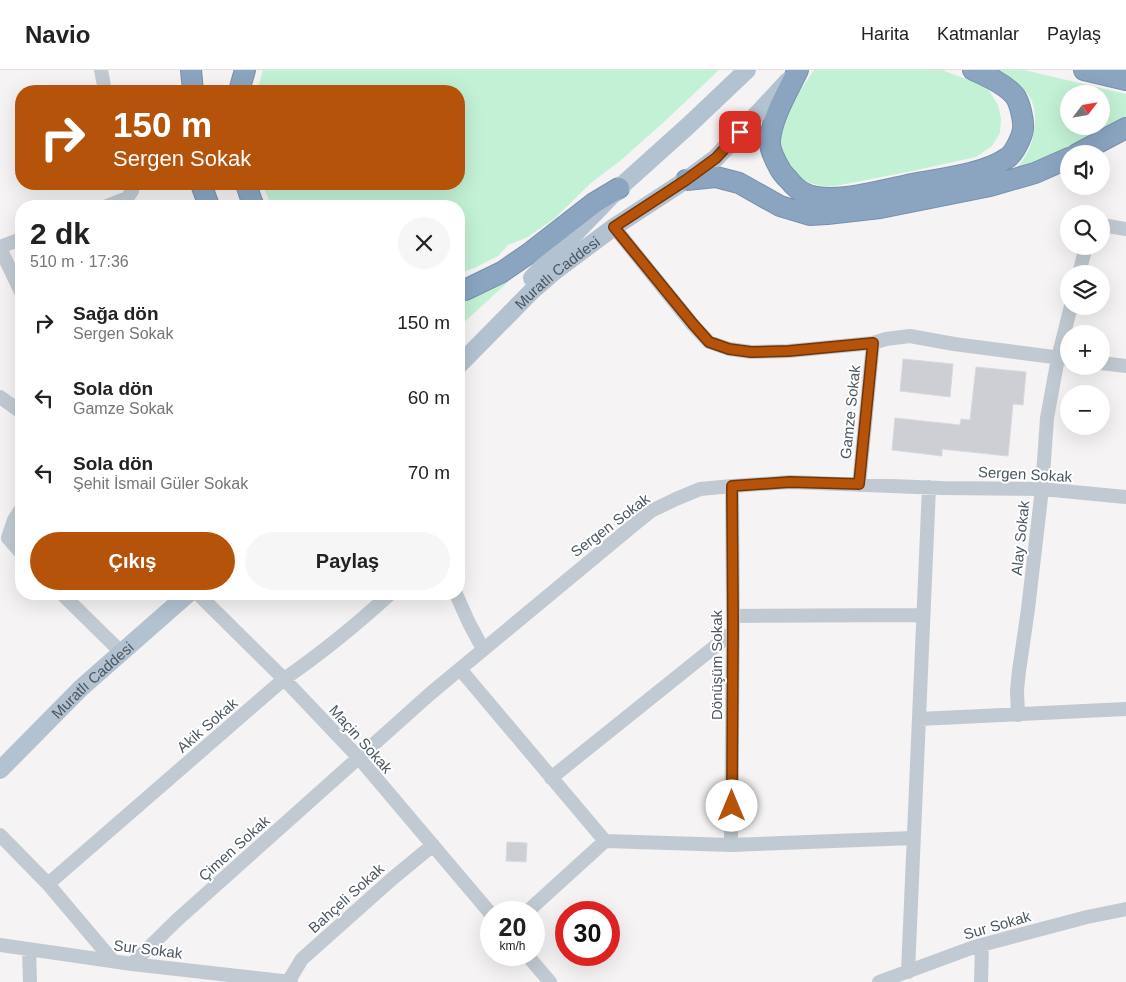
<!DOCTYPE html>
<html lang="tr">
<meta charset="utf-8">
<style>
body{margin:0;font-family:Arial,sans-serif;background:#f6f6f6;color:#222;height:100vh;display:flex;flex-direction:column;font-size:19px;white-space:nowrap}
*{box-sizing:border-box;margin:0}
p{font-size:16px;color:#767676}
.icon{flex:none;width:28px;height:28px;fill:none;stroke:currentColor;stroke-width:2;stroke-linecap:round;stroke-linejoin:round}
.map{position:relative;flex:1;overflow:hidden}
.side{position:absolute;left:15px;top:130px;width:450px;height:400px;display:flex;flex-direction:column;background:#fff;border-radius:20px;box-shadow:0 5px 20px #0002}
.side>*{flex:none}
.guide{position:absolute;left:15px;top:15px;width:450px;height:105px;border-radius:20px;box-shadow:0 5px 20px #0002;background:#b45309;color:#fff;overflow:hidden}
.needle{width:32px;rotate:59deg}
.tools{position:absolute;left:1060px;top:15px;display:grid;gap:10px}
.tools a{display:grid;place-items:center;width:50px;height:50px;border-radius:50%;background:#fff;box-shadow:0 5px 20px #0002;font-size:25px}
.speed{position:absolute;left:480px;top:831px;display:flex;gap:10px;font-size:25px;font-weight:700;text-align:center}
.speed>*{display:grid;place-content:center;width:65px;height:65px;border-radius:50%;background:#fff;box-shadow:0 5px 20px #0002;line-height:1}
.speed small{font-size:12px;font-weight:400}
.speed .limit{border:8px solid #d22;background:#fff;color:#111}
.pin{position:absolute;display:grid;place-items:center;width:42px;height:42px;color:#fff;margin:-21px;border-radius:10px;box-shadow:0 2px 8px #0006}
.me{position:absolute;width:55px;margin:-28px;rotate:0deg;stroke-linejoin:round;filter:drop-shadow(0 0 4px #0008)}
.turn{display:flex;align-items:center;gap:18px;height:105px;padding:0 15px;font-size:22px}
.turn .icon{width:65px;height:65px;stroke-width:2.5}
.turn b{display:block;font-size:35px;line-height:42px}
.round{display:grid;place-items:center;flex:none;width:52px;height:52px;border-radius:26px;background:#f6f6f6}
.overview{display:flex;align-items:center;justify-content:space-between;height:85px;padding:0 15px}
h1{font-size:30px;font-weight:700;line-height:38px}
.action{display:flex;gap:10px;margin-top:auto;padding:10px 15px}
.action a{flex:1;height:58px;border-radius:30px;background:#b45309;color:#fff;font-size:20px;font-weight:700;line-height:58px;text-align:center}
.action a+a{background:#f6f6f6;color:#222}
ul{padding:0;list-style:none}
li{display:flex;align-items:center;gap:15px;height:75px;padding:0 15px}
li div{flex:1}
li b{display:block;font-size:19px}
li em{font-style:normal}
header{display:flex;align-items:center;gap:30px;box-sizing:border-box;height:70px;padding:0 25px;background:#fff;border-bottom:1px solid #e0e0e0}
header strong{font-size:24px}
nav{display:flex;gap:28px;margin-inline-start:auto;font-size:18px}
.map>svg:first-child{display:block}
.green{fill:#c3f1d5;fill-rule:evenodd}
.building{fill:#cdcfd5;stroke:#d7d9de}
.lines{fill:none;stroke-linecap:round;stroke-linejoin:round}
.highway-casing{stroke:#7690ad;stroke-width:22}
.minor{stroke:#c1cad2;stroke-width:14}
.major{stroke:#b3c2d1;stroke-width:18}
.highway{stroke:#8ba5c1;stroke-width:20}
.route-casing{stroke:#753606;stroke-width:12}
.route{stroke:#b45309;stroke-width:9}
.labels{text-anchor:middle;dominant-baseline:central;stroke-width:4;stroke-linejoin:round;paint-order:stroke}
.street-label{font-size:15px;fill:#4a5661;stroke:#fff}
</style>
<header>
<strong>Navio</strong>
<nav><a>Harita</a><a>Katmanlar</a><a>Paylaş</a></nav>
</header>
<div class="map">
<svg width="1126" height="912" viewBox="0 0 1126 912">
<rect width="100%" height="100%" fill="#f5f3f3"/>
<path class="green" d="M263 0H719L665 51 620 91 592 112 555 148 528 167 508 175 498 186 474 198 459 203V136H272L262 114H459V21H257Z
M814 0H942L979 14 988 19 998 35 1001 48 1000 63 992 76 976 87 912 101 835 116C819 117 803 113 792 101 788 96 780 83 779 77 776 52 801 20 814 0Z
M995 0H1024L1126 24V48L1092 69 1007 107C1012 102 1019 96 1023 90 1035 73 1041 40 1027 23 1018 13 1007 6 995 0ZM1069 24H1101V56H1069Z
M502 207 508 212 459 257V228Z"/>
<path class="building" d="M903 289 953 294 950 327 900 321Z
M976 297 1026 302 1023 335 1013 334 1008 386 942 379V386L892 380 895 348 960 355 961 349 970 350Z
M507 772 527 773 526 792 506 791Z"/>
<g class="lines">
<defs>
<path id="highway" d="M191 0 193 21
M798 0C788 21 772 47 770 70 769 78 776 92 780 99 782 103 786 107 789 110 793 115 798 120 804 123 830 136 883 120 912 114 939 109 985 104 1007 88 1014 84 1022 67 1023 59 1024 51 1020 33 1015 26 1005 14 987 6 973 0
M1084 0 1126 10
M239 21 245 0
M1077 84 1126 58
M686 110 716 107 739 113 780 136 810 145 827 144 880 138 990 116 1035 103 1069 88
M201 114 209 136
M246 114 252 132 254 136
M459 221 465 220 502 202 531 182 594 133 619 118"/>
</defs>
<use href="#highway" class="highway-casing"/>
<path class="minor" d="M101 0 105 21
M107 136 127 128 132 121 131 114
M614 157 693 255 709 272 729 279 751 282 789 281 873 273 886 269 910 266 954 274 1069 289
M1101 157 1108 156 1126 159
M0 177 21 169
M0 178 21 222
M1079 204 1086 176
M1101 293 1126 296
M0 327 21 342
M859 415 873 273
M21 439 14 450 8 468 21 483
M62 524 122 583
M198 524 284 609 359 688 491 844
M456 524 469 553 483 579
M733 546 923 545
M460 599 605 771 731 775 913 768
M1018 645 1017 620 1019 601 1028 539 1042 419 1047 348 1058 288 1071 236
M919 649 1126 639
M551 708 733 562
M0 765 48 814 113 891
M731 775 733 551 732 416
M48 814 284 609C322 583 356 555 390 524
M527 842 605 771
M0 875 132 894 291 912
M29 879 30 912
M527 885 550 912
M132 894 177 850 431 623 636 453 651 441 676 429 700 419 732 416 790 412 942 418 1042 419 1126 427
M908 902 929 417
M288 912 302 889 393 808 433 775
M879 912 974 877 1087 847 1126 839
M981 912 982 875"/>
<g class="major">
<path d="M532 208 619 118 689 55 747 0"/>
<path id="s1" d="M459 295 532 221 555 201 614 157 686 110 716 88 788 11"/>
<path id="s2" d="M0 700 81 618 188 524"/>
</g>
<use href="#highway" class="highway"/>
</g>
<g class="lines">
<defs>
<path id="route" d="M732 736 733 551 732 416 790 412 859 414 873 273 789 281 751 282 729 279 709 272 693 254 614 157 686 110 716 88 740 62"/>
</defs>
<use href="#route" class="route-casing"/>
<use href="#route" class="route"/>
</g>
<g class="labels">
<g class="street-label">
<text stroke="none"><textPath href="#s1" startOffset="135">Muratlı Caddesi</textPath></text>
<text transform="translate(850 342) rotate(-84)">Gamze Sokak</text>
<text transform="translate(1025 404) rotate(3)">Sergen Sokak</text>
<text transform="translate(610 455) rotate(-37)">Sergen Sokak</text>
<text transform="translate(1020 468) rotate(-84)">Alay Sokak</text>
<text transform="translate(716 595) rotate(-90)">Dönüşüm Sokak</text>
<text stroke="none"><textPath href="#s2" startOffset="129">Muratlı Caddesi</textPath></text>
<text transform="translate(207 655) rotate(-41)">Akik Sokak</text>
<text transform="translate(361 669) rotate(48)">Maçin Sokak</text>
<text transform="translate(234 778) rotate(-42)">Çimen Sokak</text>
<text transform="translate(346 828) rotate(-42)">Bahçeli Sokak</text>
<text transform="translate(997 855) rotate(-16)">Sur Sokak</text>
<text transform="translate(148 879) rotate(7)">Sur Sokak</text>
</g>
</g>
</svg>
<div class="tools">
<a><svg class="needle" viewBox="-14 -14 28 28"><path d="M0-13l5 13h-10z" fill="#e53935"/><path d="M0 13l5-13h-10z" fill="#767676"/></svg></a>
<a><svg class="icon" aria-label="sound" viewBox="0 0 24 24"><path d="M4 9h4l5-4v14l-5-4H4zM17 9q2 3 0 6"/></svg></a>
<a><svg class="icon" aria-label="search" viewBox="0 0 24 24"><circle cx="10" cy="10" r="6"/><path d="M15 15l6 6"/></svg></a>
<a><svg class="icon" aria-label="layers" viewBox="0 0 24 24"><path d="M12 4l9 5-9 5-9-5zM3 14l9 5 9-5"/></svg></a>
<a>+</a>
<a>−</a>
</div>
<div class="speed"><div>20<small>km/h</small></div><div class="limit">30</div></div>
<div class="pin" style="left:740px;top:62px;background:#d93025"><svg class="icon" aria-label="arrive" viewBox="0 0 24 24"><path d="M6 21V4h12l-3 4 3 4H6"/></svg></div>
<svg class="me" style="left:732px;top:736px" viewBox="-20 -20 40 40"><circle r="19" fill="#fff"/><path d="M0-13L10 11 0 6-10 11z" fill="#b45309"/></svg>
<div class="guide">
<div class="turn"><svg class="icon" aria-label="right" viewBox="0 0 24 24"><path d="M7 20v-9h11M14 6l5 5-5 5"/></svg><div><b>150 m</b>Sergen Sokak</div></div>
</div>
<section class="side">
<div class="overview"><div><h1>2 dk</h1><p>510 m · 17:36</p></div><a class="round"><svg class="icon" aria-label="close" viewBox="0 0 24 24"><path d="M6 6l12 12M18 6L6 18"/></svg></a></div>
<ul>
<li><svg class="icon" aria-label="right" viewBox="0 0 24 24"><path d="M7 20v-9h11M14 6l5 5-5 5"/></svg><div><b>Sağa dön</b><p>Sergen Sokak</p></div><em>150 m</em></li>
<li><svg class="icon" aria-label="left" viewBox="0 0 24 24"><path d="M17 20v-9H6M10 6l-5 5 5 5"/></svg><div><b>Sola dön</b><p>Gamze Sokak</p></div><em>60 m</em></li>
<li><svg class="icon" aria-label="left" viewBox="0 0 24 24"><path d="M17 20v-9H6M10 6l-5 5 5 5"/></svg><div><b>Sola dön</b><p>Şehit İsmail Güler Sokak</p></div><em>70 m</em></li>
</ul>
<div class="action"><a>Çıkış</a><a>Paylaş</a></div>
</section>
</div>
